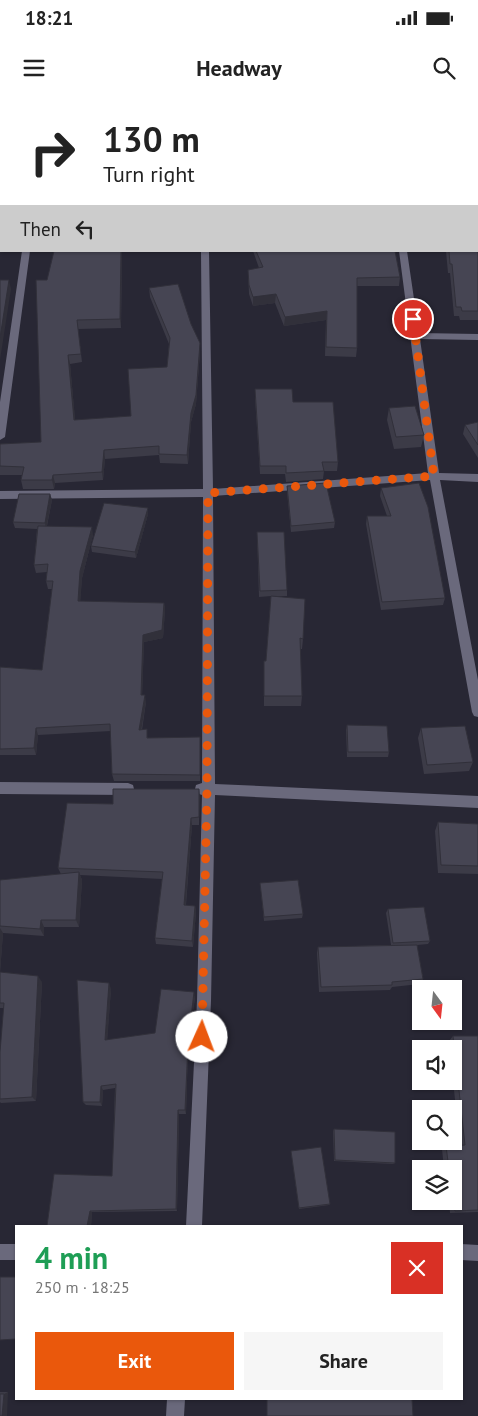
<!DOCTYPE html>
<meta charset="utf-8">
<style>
body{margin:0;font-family:"PT Sans",sans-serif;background:#f6f6f6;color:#222;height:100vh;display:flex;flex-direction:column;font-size:19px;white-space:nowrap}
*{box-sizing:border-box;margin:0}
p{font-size:16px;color:#767676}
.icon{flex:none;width:28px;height:28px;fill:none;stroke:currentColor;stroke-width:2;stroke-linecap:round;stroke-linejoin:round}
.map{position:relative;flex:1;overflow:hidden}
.details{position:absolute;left:15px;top:1125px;width:448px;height:175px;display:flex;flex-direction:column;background:#fff;border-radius:0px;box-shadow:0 1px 4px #0004}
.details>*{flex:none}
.banner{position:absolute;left:0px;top:0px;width:479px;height:152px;box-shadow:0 1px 4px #0004;background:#fff;color:#222;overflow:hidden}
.needle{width:32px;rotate:165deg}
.controls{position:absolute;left:412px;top:880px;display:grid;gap:10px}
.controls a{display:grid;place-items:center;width:50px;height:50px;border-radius:0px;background:#fff;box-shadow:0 1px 4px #0004;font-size:25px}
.pin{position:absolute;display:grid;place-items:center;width:42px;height:42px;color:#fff;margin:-21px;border:2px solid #fff;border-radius:50%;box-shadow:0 1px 5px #0007}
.me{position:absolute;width:55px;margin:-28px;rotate:2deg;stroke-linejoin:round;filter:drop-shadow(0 0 4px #0008)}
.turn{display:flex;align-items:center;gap:18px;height:105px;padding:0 20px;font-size:22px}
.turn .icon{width:65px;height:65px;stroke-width:2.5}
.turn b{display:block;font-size:35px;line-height:42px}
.then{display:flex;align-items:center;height:48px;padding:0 20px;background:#0003;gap:10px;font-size:19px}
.round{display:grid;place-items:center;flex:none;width:52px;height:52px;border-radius:0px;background:#f6f6f6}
.head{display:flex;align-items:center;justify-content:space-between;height:85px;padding:0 20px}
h1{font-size:30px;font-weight:700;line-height:38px;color:#1e9e55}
.button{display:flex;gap:10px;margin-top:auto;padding:10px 20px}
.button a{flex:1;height:58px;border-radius:0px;background:#ea580c;color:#fff;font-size:20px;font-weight:700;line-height:58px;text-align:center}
.button a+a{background:#f6f6f6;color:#222}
.status{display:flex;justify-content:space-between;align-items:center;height:35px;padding:0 25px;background:#fff;direction:ltr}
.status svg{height:14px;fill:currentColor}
header{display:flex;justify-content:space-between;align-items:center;height:65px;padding:0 20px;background:#fff;font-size:22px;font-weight:700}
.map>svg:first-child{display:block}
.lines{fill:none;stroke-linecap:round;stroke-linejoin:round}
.minor{fill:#6a697c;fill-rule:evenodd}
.wall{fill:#3c3b47}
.shaded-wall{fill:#31303a}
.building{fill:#464553;stroke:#31303a}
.route{stroke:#ea580c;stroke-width:9;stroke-dasharray:0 16.2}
</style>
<div class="status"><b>18:21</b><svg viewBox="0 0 49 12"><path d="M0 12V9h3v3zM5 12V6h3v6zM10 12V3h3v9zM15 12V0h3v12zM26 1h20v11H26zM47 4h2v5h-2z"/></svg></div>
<header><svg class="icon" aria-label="menu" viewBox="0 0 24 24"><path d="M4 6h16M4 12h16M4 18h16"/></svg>Headway<svg class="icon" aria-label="search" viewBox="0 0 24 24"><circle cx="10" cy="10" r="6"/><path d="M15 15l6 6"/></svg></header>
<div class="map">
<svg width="478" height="1316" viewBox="0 0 478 1316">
<rect width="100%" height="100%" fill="#282734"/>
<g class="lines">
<path class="minor" d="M50 0H58V1H50Z
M195 0H203V1H195Z
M378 0H386V1H378Z
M22 151H30L5 337 0 340V302Z
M201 151H209L213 389 428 373 399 151H407L419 233 478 234V240L420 239 439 373 478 374V382L440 380 478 580V617L474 616 472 612 430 380 213 396 215 684 478 696V708L215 695 211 901 202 1126H186L197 901 202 695 196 693 195 689 196 685 202 683 203 397 0 399V391L203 389Z
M0 682 128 683 133 685 134 689 133 693 128 695 0 694Z
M0 1144H16V1160H0Z
M461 1144 478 1145V1161L461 1160Z
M167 1299H185L184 1316H166Z"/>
</g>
<path class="wall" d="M412 0H478V220H460L459 216H454L450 173H448L446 151H478V1H412Z
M122 151 121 228 78 229 82 262 70 264 75 320 131 316 167 267 169 244 150 197 149 188 200 252 196 304 191 322 188 364 160 363 159 355 105 359 103 380 55 383 54 389H23L21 380 22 375H0V344L41 342 47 180Z
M253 151H395L400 177 399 186H357V248L356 257 325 256 326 220 284 226 275 203 253 206 249 194 248 170 259 168Z
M255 289 293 302 338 362 337 371H324L323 379 286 382 285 374H260L255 298Z
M389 308 424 335 421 347 394 349 387 320Z
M478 322V358L463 334 465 325Z
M287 386 335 422 334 428 291 432 287 392Z
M381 388 445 498 443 505 381 510 366 424 367 416H387L380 396Z
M50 394 52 400 47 426 93 435 82 478 80 501 164 503 165 510 163 538 144 542 142 595 146 602 142 630 148 638 200 644V681H114L112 674 111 631 38 635 36 655H0V567L42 570 52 489H48L46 481 47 472 36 473 34 465 37 429 15 428 13 422Z
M148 414 136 458 92 452 91 446Z
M257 432 287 490V496H271L303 539 302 549H300L302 596 301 606H264V561H266L271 496 259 497Z
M347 625 389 652 388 657H347L346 630Z
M421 628 473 662 469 671 424 674 418 638Z
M199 689V725H192L186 805 195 806 196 812 193 847 156 844 155 838 162 779 80 775 82 780 79 827H44V836L3 833 0 872 42 882 36 1001 1 1003 0 1002V952L4 908H0V780L61 774 58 768 113 704Z
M438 722 478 724V774L438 773 435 731Z
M260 783 303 814 302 818 264 821Z
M388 809 430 841 428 844 417 845 423 879 420 884 392 887 390 890 319 892 317 853 318 847 391 845 386 813Z
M111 889 107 940 155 933 195 897 188 948 186 1014H179L177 1111 92 1112 91 1126H47L112 1076 115 988 103 990 102 1006 86 1005 83 1002Z
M453 936H478V1112L450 1113 449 1101H454V1069H444L442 1049 446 1046H460L453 981 454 949H450L449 941Z
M334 1029 395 1063 393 1064 334 1061 333 1031Z
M291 1051 330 1104 329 1105 299 1109 291 1052Z
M0 1292H8L0 1316Z"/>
<path class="shaded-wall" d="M1 102V116L0 119V105Z
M121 151H122L121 228 120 219Z
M9 180 11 189 0 260V238Z
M276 194 275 203 253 206V197Z
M327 211 326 220 284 226 285 217Z
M200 243V252L196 304 191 322 188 364 187 355 191 313Z
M68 255 70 264 76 329 74 320Z
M104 350 105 359 103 380 102 372Z
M53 375 55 383 54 389 52 380Z
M50 394 52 400 46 429 45 423Z
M148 408V414L136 458 135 452Z
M92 427 93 435 82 478 80 508 78 501 80 471Z
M164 503 165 510 163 538 144 542 142 602 141 595 143 535Z
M145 595 146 602 140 637 139 630Z
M36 628 38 635 36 655 34 648Z
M199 689 200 697 199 725Z
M191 718 192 725 185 812 184 805Z
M79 772 82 780 79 827 76 820Z
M195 806 196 812 193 847 192 841Z
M41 820 44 827V836L40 829Z
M0 828 3 833 0 873Z
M38 876 42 882 36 1001 32 997Z
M109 883 111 889 107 945 105 940Z
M194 892 195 897 188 948 186 1014 185 1010 188 944Z
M101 986 103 990 102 1006 100 1002Z
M178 1010 179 1014 177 1111 176 1109Z
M90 1111 92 1112 91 1126H87Z
M8 1292 7 1316H2L4 1294Z"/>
<path class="building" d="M0 0H42V1H1V102L0 105Z
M114 0H193V1H114Z
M248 0H363L364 1H249Z
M416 0H478V211H462L461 207H456L452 164H450L449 151H478V1H416Z
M54 151H121L120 219 77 220 81 254 68 255 74 320 131 316 128 269 167 267 170 238 149 188 178 184 191 224 200 243 196 295 191 313 187 355 159 354V346L104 350 102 372 53 375 52 380H21L24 367 0 366V344L41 342 36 180H47Z
M256 151H395L400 177 357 178V248L326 247 327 211 285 217 276 194 253 197 249 185 248 170 263 167Z
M0 180H9L0 238Z
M255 289H292L293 302H333L338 362H322L324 371 286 373V366H260Z
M415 306 424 335 396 337 389 308Z
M478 322V345L465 325Z
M326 383 335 422 291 426 287 386Z
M419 383 428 407 445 498 382 502 367 416H391L381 388Z
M19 394H50L45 423 13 422Z
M104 403 148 408 135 452 91 446Z
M38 426 92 427 80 471 78 501 164 503 162 530 143 535 141 595H145L139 630 147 629V638L200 637V675L112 674 110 624 36 628 34 648 0 649V567L42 570 53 481H46L48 464 34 465Z
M257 432H284L287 490 260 491Z
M271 496 305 499 303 539 300 538 302 596H264V561H266Z
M347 625 387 626 389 652H348Z
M465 626 473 662 427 665 421 628Z
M113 689H199V717L191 718 184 805 195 806 192 841 155 838 163 772 58 768 67 703 113 704Z
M438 722 478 724V766L441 765Z
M79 772 76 820H41L40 829 0 826V780Z
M298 780 303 814 264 817 260 783Z
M424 807 430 841 393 843 388 809Z
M417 845 423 879 392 882V885L321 887 318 847Z
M0 872 38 876 32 997 0 999V952L4 903H0Z
M77 880 109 883 105 940 155 933 161 889 194 892 188 944 185 1010H178L176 1109 90 1111 87 1126H47L54 1074 112 1076 116 984 101 986 100 1002H83Z
M453 936H478V1110L455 1111 453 1101 454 1069H449L446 1046 465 1045Z
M334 1029 395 1032V1063L335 1060Z
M321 1047 330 1104 299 1108 291 1051Z
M0 1177H16V1239L0 1240Z
M0 1294H4L2 1316H0Z
M267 1299H412L413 1316H267Z"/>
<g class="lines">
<path class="route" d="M202 937 207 689 208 393 434 376 413 219"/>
</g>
</svg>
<div class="controls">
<a><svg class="needle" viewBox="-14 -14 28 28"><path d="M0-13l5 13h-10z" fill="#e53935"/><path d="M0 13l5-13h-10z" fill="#767676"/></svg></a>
<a><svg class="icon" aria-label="sound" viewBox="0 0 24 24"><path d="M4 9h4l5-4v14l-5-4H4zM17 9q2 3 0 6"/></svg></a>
<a><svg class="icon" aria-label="search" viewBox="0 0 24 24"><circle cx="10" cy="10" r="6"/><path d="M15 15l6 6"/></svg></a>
<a><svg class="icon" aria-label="layers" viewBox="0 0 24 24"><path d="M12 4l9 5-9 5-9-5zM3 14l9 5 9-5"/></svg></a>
</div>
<div class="pin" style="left:413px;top:219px;background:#d93025"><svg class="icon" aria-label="arrive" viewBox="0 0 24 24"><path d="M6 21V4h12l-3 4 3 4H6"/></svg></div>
<svg class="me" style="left:202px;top:937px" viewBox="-20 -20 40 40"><circle r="19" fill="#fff"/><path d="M0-13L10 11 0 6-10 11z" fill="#ea580c"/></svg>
<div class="banner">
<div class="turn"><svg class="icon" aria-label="right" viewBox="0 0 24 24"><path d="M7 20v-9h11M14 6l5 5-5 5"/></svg><div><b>130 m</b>Turn right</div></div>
<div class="then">Then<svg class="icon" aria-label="left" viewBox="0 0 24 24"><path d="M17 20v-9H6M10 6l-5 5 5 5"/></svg></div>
</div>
<section class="details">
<div class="head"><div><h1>4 min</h1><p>250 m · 18:25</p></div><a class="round" style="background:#d93025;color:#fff"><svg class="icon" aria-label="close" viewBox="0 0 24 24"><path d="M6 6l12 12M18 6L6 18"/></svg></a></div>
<div class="button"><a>Exit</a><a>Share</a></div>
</section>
</div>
